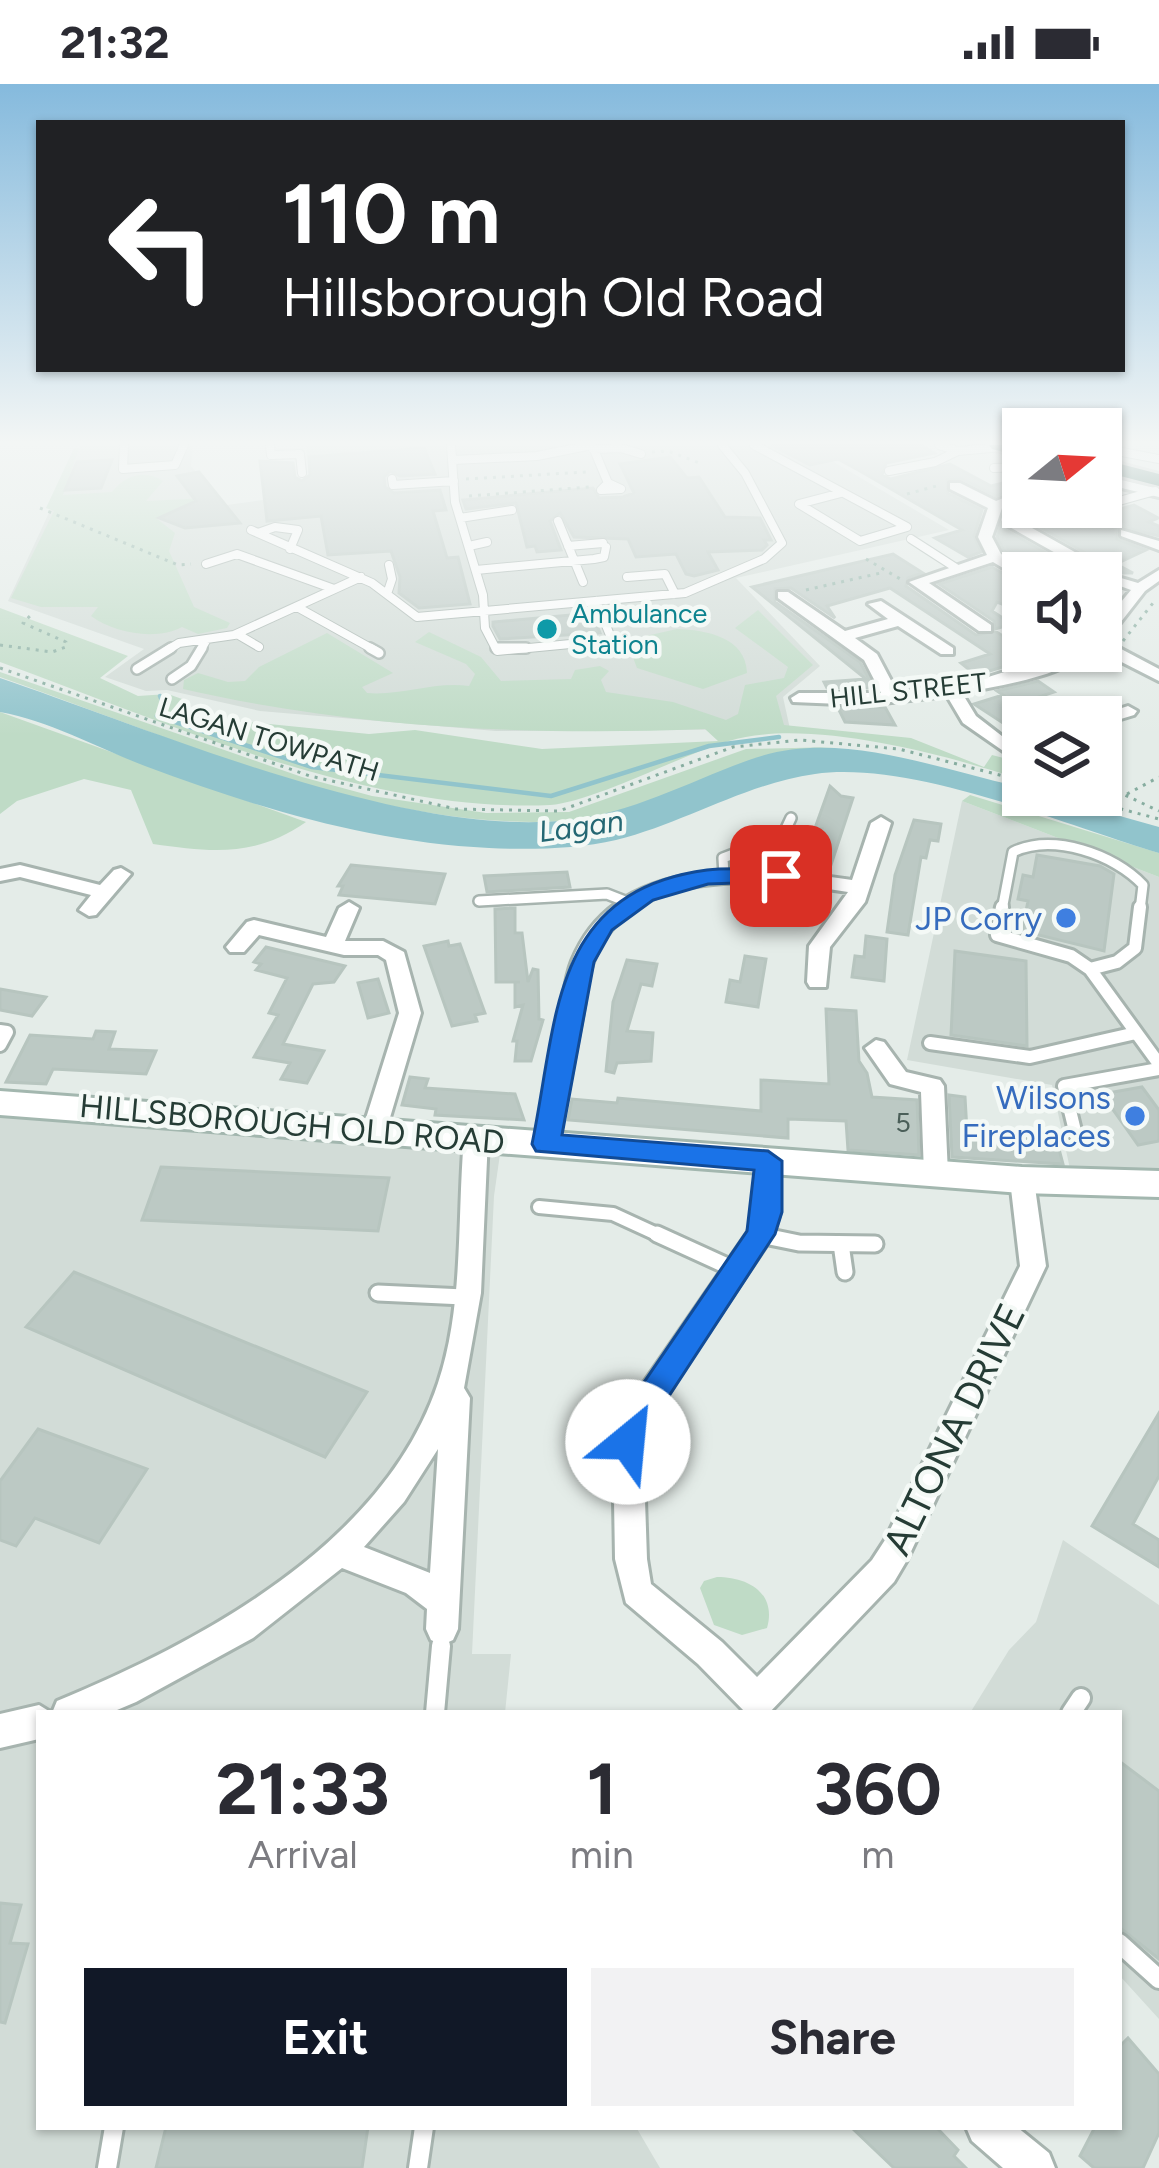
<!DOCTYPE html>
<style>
body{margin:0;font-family:Figtree,sans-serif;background:#f2f2f3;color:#2b2b33;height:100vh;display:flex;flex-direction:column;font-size:45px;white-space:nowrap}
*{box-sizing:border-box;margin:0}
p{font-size:39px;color:#7c7c81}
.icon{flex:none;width:66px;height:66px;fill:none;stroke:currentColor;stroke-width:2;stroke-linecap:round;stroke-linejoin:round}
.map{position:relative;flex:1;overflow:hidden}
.sheet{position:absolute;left:36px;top:1626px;width:1086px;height:420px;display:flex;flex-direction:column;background:#fff;border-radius:0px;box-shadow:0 3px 9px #0004}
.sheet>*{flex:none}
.hud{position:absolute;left:36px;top:36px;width:1089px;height:252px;border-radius:0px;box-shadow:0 3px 9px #0004;background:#202124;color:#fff;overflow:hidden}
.needle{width:78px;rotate:72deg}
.buttons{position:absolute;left:1002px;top:324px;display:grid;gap:24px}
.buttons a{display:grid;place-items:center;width:120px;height:120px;border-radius:0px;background:#fff;box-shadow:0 3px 9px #0004;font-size:60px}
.pin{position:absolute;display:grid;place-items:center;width:102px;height:102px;color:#fff;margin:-51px;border-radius:24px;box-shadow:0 6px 18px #0006}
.me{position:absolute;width:132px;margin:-66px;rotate:28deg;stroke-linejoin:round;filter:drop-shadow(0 0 9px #0008)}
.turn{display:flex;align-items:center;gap:42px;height:252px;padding:0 48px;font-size:54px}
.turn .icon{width:156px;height:156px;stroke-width:2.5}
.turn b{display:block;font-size:84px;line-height:102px}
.eta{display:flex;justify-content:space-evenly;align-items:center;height:204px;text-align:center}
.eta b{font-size:72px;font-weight:700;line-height:84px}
.cta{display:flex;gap:24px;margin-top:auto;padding:24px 48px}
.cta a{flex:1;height:138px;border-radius:0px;background:#111827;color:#fff;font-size:48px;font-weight:700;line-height:138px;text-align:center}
.cta a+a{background:#f2f2f3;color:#2b2b33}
.status{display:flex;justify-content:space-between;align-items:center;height:84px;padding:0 60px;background:#fff;direction:ltr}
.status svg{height:33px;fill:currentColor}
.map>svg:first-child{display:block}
.built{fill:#d2dcd7}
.green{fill:#bfdbc6}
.water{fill:#91c4cc}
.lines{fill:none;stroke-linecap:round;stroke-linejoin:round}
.stream{stroke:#91c4cc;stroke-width:4.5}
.building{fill:#bcc9c4;stroke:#b7c5bf;stroke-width:3}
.lane-far4-casing{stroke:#a7b4af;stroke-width:10}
.lane-far3-casing{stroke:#a7b4af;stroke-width:14}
.lane-far2-casing{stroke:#a7b4af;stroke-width:18}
.lane-far1-casing{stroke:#a7b4af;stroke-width:21}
.lane-casing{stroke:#a7b4af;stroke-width:24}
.street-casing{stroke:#a7b4af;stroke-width:6}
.secondary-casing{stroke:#a3b7af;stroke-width:6}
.highway-casing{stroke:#c2c8c6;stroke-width:6}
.path{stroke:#87ada0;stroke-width:3;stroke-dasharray:3 6;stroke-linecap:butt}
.lane-far4{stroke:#fff;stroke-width:8}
.lane-far3{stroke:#fff;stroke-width:9}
.lane-far2{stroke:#fff;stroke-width:12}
.lane-far1{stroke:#fff;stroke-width:15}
.lane{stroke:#fff;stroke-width:18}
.street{fill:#fff;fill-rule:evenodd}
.secondary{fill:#fff;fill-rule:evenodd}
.highway{fill:#33665a;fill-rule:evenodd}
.route{fill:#1a73e8;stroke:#114b97;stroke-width:3}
.culture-dot{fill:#0f9aa8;stroke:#f4f9f6;stroke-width:4.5}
.shop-dot{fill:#3f7fe0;stroke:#f4f9f6;stroke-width:4.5}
.labels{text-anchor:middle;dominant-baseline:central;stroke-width:9;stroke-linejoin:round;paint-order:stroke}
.far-culture-label{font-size:27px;fill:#0d838f;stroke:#f4f9f6;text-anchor:start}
.far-street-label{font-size:27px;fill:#253c35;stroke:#f4f9f6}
.number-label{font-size:27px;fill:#4b5f59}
.far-water-label{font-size:30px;font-style:italic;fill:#246773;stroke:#f4f9f6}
.shop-label{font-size:33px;fill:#366cbe;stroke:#f4f9f6;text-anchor:end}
.street-label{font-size:33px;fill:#253c35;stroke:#f4f9f6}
.near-street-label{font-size:39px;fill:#253c35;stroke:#f4f9f6}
</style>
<div class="status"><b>21:32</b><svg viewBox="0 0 49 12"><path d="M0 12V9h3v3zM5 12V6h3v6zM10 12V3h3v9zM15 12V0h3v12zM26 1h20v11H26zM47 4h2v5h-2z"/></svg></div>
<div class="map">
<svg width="1159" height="2084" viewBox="0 0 1159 2084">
<rect width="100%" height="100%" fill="#e4ece8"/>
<path class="built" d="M193 361 191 382 227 421 270 415 310 400 306 361H805L949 446 736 494 820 582 783 613 790 645 496 647 260 627 167 606 146 607 105 593 144 565 8 517 80 362Z
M962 717 1159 793V1100L1073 1099 1052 1001 907 976Z
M0 1019 502 1056 494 1112 472 1570H511L505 1629H39V2043H636L660 2084H0Z
M1063 1456 1159 1521V1935L1119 1891V1629H970L1009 1566 1036 1538Z"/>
<path class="green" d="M74 364H79L63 411 112 408C125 391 145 385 163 397L146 417 209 414 156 434 175 449 169 467 194 523 230 539 227 544 198 550 182 543C156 557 114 549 91 532L98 523H41L11 514 54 427 46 424Z
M0 524 128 572 100 594 138 612 168 610 182 615 188 632 369 650 415 646 542 665 718 657 705 645C530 652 354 644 183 605L184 596 198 589 228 598 245 597 259 583 327 549 393 589 362 603 367 609C402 612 434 597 469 602L475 590 466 580 415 558 429 548 481 573 501 597 571 595 575 586 600 582 609 587 601 596 606 608 673 618 726 636 738 630 745 601 784 594 788 583 735 544 758 526 813 581 776 612 784 641 911 654 984 683 992 671 1015 677 1023 669V696C946 671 807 633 729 657 683 670 594 718 550 721 367 729 170 640 0 578Z
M677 545C706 546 746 553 747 589L703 605 637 584 632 571 637 554Z
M0 588 302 693 372 712 486 729 569 728 746 665 836 663C735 665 659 731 565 737 377 748 175 654 0 593Z
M0 628 306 738C254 774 211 768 153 760L131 706 84 695 17 717 0 730Z
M970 711 1159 769V793L962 717Z
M717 1493C748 1493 777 1509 767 1544L742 1551 714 1541 700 1504 704 1497Z"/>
<path class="water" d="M0 594C157 647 405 755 569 736 633 729 690 697 749 676 835 644 931 683 1016 702L1023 704V711H1045L1159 743V769C1065 741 911 676 815 690 744 700 685 739 616 756 577 765 529 766 489 764 368 758 258 724 145 682 98 664 50 637 0 628Z"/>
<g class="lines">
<path class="stream" d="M160 612 165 624 157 632 312 683 551 712 709 662 779 653"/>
</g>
<path class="building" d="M771 361H921L934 369 886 379 882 391 891 395 950 380 991 402 1023 394V402L996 412 962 395 947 396 948 409 982 426 974 452 981 468 968 473 935 454 962 446 860 387 838 375 810 381Z
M424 364 435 390 400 392 390 387 384 393 385 403 394 409 440 406 446 426 433 427 447 474 458 473 470 520 419 524 399 509 400 493 391 467 328 471 321 432 267 437 260 377 293 379 295 393 302 397 310 391 309 373Z
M670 373 687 394 699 393 725 433 760 434 771 456H764L767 461 762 466 708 468 718 486 694 492 686 490 676 470 636 473 628 455 574 453 560 429 550 437 561 466 537 468 535 462 527 463 516 419 466 425 463 416 593 404 599 414 623 413 634 409 620 380Z
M112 376 101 404 65 406 77 378Z
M199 388 240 439 185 444 159 434 196 417 177 392Z
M1023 420 1075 423 1074 432 1081 436 1134 421 1158 434 1149 438 1159 442V452L1118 442 1117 455 1146 466 1116 480 1133 489H1121L1018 431H1004Z
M1001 439 1004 445 1082 489H1034L1004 467 997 453Z
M893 470 923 489 908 494 906 502 976 551 995 547 1036 573 976 591 961 579 990 570 890 504 827 522 835 534 791 504 775 505V518L860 578 874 604H827L824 598 866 595 752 503Z
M992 483 1016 497 1023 496V528L997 518 992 527 1012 540 995 545 994 537 939 500Z
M592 529 600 549 500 555 493 542V538Z
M1038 597 1054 608 1023 618V652L974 620 1003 611 997 607Z
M885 623 895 641 845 638 838 624Z
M830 702 841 712 853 714 829 787 809 786 822 745 815 744Z
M914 736 941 740 938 757 930 756 926 774 921 773 908 851 887 848 895 791Z
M1037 771 1100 782 1114 790 1104 867 1022 847 1028 817 1018 815 1023 791 1033 793Z
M351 781 445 790 435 820 339 811 343 802H338Z
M567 788 570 803 487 808 484 792Z
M515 824V849H522L528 898 533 885 538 886 539 935 543 936 531 977H515L517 957H513L523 921 515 923V898H520H496L495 825Z
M866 852 887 855 884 897 852 893 855 872 864 873Z
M448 857 449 862 460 860 485 929 475 931 477 937 452 942 424 862Z
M266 863 345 882 334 898 313 900 283 960 324 967 307 999 281 995 290 979 254 973 278 931 269 929 287 894 256 886 261 880 254 878Z
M955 867 1026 877 1027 962 951 951Z
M745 872 766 875 758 923 726 918 730 896 740 898Z
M627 876 657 880 652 902 641 900 627 947 653 949 651 977 617 979 614 989 606 987 613 918Z
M378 895 389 929 368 934 358 899Z
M0 905 46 913 32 932 0 926Z
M826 925 856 927 859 977 867 989 872 1013 917 1016 919 1071 848 1066 846 1037 788 1035V1054L568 1036 572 1015 617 1019 618 1014 761 1027V996L829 1000Z
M96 947 115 948 109 965 156 967 146 990 53 985 46 1000 6 998 30 951 93 955Z
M410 993 428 995 425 1004 515 1010 524 1036 435 1031 436 1025 402 1021Z
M1142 1003 1159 1026V1057L1138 1061 1102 1010Z
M949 1011 965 1013 967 1047 1055 1050 1063 1080 952 1073Z
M161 1083 389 1094 378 1147 142 1136Z
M74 1188 367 1308 325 1373 26 1243Z
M1159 1329V1392L1133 1440 1159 1456V1483L1092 1442Z
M38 1345 147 1385 99 1459 35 1434 16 1462 0 1456V1397Z
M1119 1677 1159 1707V1875L1119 1843Z
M0 1819 21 1821 10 1859 28 1860 5 1939 0 1938Z
M1128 1954 1159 1990V2049L1143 2084H1094L1080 2072 1095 2043H1119V1963Z
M166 2043H368L362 2084H156Z
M851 2043H936L958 2066 954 2072 966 2084H894Z"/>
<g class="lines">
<defs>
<path id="lane-far4" d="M124 361 123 385 175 381 184 361
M270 361 271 371 300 370 302 389
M451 361 455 418 483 511 485 544 497 567 612 556 596 517
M592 361 608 399
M754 361 907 443 860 457 799 420 841 409
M939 361 958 367 1002 363
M1101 364 1159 375
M593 365 621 364 641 370
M453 376 537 372 592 361
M994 384 1023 383
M889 387 935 378 958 367
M392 395 393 401 454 397
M608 399 621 405 601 406Z
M1101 422 1155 407
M1081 428 1096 423
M460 434 512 426
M558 437 583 498
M251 446 372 499 417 533 685 509 764 475 782 459 745 389 722 361
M258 449 275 443 298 446 290 465
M911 455 956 484
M469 462 487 458
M568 462 603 459
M206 480 237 470 334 505
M476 486 594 475 604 473 606 463
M627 493 665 490 675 510
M387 510 392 495 389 481
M297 523 376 567
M237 550 259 563
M166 567 179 559 234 551 361 493
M200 567 206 557"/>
<path id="lane-far3" d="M370 564 379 569
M496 564H526
M137 585 171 564
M172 595 191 582 202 564
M724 791 723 774 783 751 791 734
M479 817 607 810 630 819
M1002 826 1013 768C1053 749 1114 770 1143 801L1140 826"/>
<path id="lane-far2" d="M1002 823 997 851 1071 872 1090 885
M1090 885 1159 980
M1090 885 1117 878 1135 864 1140 823
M0 947 7 948 0 961
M930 959 1030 973 1136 949
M1076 1051 1064 1002 1159 985
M539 1123 613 1130 663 1153
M760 1151 769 1153"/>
<path id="lane-far1" d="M657 1150 736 1186
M760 1151 799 1159 875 1160
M841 1160 845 1188
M378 1209 464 1213
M440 1565 442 1546"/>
<path id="lane" d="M435 1629 441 1562
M1071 1629 1081 1614
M1119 1859 1159 1895
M107 2084 114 2043
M418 2084 424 2043"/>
<path id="street" d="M1101 391 1159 405V413L1101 399Z
M950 399H960L996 417 1023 406V415L1002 424 992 453 1001 470 1030 489 1018 493 993 478 929 499 991 541V547H979L909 498 987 471 978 453 988 424 950 405Z
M1006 435H1016L1121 494 1138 499 1159 486V497L1145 507 1106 557 1159 585V597L1100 567 1101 543 1115 526 1101 522V512L1121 518 1131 506 1101 495V489H1091L1006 441Z
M1121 446 1159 457V466L1121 452Z
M778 508H788L845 547 888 535 868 520 881 517 953 564V570H941L898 542 855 554 877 570 897 608 985 594 1071 567H1092C1058 593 1004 601 962 609L976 632 1011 659 1023 656V667L1009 671 963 639 947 612 864 621 793 618 791 614 799 609H881L864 576 778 514Z
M1045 619 1067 633H1047L1036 624Z
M1128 622 1137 627 1134 631 1101 641V633H1094Z
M1101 657 1119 666V674L1101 670Z
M881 733 891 739 865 818 830 863 826 903H810L807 898 809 862 848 808C766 796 630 778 593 878 587 894 586 915 582 933 574 975 566 1018 558 1060L555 1066H537L534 1060C543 1017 551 975 560 932 564 915 565 894 572 877 616 767 758 783 852 796L871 739Z
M20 781 100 801 114 786 121 784 131 790 96 831 89 832 79 826 91 811 20 793 0 797V785Z
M349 818 359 824 345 857H383L404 868 421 929 386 1047 374 1056 362 1047 399 929 386 876 378 871H344L259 851 244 868H230L226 863 247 838 254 836 326 853 339 824Z
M876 956 884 958 906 988 940 996 944 1002 948 1090 945 1097H927L924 1090 921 1008 890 1000 865 964Z
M476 1045 488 1054 481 1209 464 1304 470 1314 458 1545 453 1556 442 1561 431 1556 426 1545 427 1525 406 1509 342 1484 253 1554 136 1618 110 1629H52L57 1617C203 1557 385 1459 438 1299 464 1222 457 1134 464 1054ZM438 1365 430 1489 364 1463 404 1418Z
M768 1068 777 1070 780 1077V1128L773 1151 649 1337 643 1357 647 1475 651 1500 722 1558 757 1593 872 1476 885 1456 1020 1182 1010 1096 1013 1089H1031L1034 1096 1046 1182 907 1476 894 1498 769 1629H746L698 1580 626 1519 615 1475 613 1357 627 1323 748 1148 754 1128 756 1077 759 1070Z
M39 1621 52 1629H39V1655L0 1664V1630Z
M966 2043H1017L1049 2069 1055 2084H1003L972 2057Z"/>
<path id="secondary" d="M0 1007 1022 1083 1159 1087V1113L1022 1109 0 1031Z"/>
<path id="highway" d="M989 361H1023V373L992 365Z
M1101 375 1159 390V402L1101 387Z"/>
</defs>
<use href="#lane-far4" class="lane-far4-casing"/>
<use href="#lane-far3" class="lane-far3-casing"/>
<use href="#lane-far2" class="lane-far2-casing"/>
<use href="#lane-far1" class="lane-far1-casing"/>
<use href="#lane" class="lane-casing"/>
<use href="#street" class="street-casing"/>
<use href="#secondary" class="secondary-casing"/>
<use href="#highway" class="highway-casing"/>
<path class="path" d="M652 368 668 367 702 380
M466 395 586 388
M907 410 940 401
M469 412 589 403
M40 424 178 481 191 480
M866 475 902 496
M806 506 885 488
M1123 557 1153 519
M0 561 52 568 66 563V558L23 539 32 530
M0 584 310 692 456 725 559 727 733 663 800 656 899 665 1023 697
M1101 700 1159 727
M1127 710 1159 693
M1068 711 1159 735"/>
<use href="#lane-far4" class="lane-far4"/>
<use href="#lane-far3" class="lane-far3"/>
<use href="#lane-far2" class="lane-far2"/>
<use href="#lane-far1" class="lane-far1"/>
<use href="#lane" class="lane"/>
<use href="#street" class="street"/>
<use href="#secondary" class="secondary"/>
<use href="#highway" class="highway"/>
</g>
<linearGradient id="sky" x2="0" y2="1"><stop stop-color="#85badd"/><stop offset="0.55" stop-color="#f3f6f5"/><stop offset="1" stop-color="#f3f6f5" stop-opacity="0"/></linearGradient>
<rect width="1159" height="652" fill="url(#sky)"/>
<path class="route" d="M781 785 792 792 789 797 708 800 653 816 612 846 594 878 562 1051 768 1067 782 1077V1128L775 1150 652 1338 640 1368 628 1372 617 1368 612 1358 621 1332 747 1147 754 1086 536 1067 532 1060C558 935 550 807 707 786 731 783 757 786 781 785Z"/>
<circle class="culture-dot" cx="547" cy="545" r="12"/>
<g class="shop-dot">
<circle cx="1066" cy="834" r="12"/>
<circle cx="1135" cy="1032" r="12"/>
</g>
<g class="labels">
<g class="far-culture-label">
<text x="571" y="529">Ambulance<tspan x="571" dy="31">Station</tspan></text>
</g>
<g class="far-street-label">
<text transform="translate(908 606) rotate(-6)">HILL STREET</text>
<text transform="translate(269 655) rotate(17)">LAGAN TOWPATH</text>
</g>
<g class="number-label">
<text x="903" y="1038">5</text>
</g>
<g class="far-water-label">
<text transform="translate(581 742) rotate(-8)">Lagan</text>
</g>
<g class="shop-label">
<text x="1042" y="834">JP Corry</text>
<text x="1111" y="1013">Wilsons<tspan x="1111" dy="38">Fireplaces</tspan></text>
</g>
<g class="street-label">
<text transform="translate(292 1040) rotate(5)">HILLSBOROUGH OLD ROAD</text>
</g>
<g class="near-street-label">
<text transform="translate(954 1345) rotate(-64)">ALTONA DRIVE</text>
</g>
</g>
</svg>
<div class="buttons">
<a><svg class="needle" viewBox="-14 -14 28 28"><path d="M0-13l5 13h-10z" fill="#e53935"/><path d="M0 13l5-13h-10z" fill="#7c7c81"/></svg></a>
<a><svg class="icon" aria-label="sound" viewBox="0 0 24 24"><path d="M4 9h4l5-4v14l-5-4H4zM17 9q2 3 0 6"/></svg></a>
<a><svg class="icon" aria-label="layers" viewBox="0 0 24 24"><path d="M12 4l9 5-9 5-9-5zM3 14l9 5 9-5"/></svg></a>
</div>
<div class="pin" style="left:781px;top:792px;background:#d93025"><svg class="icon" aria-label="arrive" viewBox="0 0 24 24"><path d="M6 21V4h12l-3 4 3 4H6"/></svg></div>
<svg class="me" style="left:628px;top:1358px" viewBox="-20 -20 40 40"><circle r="19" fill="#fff"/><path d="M0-13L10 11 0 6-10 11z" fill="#1a73e8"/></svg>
<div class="hud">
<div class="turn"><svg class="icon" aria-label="left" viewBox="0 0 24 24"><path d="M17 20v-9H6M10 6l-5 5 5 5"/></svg><div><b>110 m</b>Hillsborough Old Road</div></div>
</div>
<section class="sheet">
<div class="eta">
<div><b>21:33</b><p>Arrival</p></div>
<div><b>1</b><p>min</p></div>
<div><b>360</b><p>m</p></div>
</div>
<div class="cta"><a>Exit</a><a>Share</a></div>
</section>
</div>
